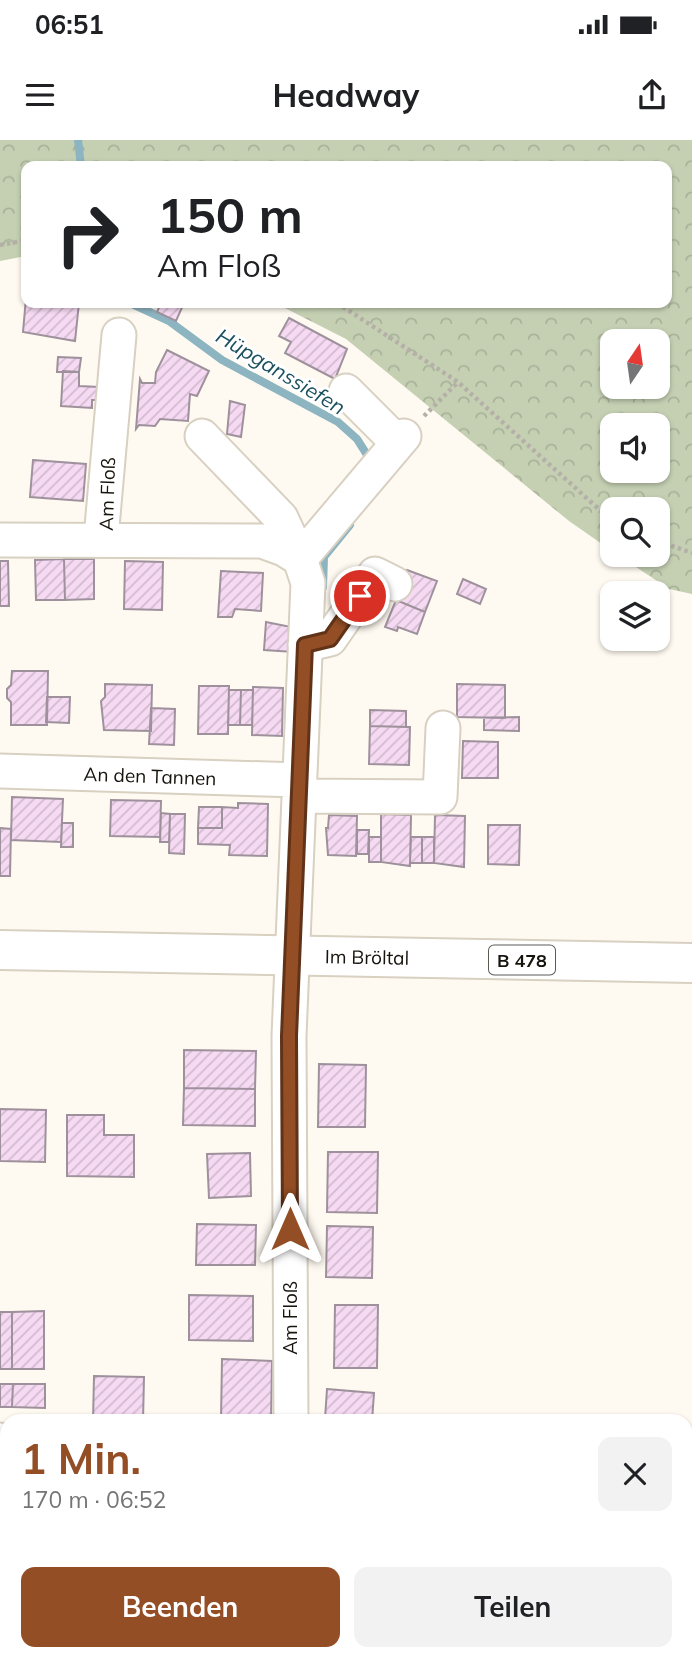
<!DOCTYPE html>
<html lang="de">
<meta charset="utf-8">
<style>
body{margin:0;font-family:Mulish,sans-serif;background:#f2f2f2;color:#202124;height:100vh;display:flex;flex-direction:column;font-size:26px;white-space:nowrap}
*{box-sizing:border-box;margin:0}
p{font-size:23px;color:#757577}
.icon{flex:none;width:38px;height:38px;fill:none;stroke:currentColor;stroke-width:2;stroke-linecap:round;stroke-linejoin:round}
.map{position:relative;flex:1;overflow:hidden}
.sheet{position:absolute;left:0px;top:1274px;width:693px;height:247px;display:flex;flex-direction:column;background:#fff;border-radius:21px 21px 0 0;box-shadow:0 2px 5px #0004}
.sheet>*{flex:none}
.hud{position:absolute;left:21px;top:21px;width:651px;height:147px;border-radius:14px;box-shadow:0 2px 5px #0004;background:#fff;color:#202124;overflow:hidden}
.needle{width:46px;rotate:13deg}
.buttons{position:absolute;left:600px;top:189px;display:grid;gap:14px}
.buttons a{display:grid;place-items:center;width:70px;height:70px;border-radius:14px;background:#fff;box-shadow:0 2px 5px #0004;font-size:35px}
.pin{position:absolute;display:grid;place-items:center;width:60px;height:60px;color:#fff;margin:-30px;border:4px solid #fff;border-radius:50%;box-shadow:0 2px 7px #0007}
.me{position:absolute;width:77px;margin:-38px;rotate:0deg;stroke-linejoin:round;filter:drop-shadow(0 0 5px #0008)}
.turn{display:flex;align-items:center;gap:24px;height:147px;padding:0 21px;font-size:32px}
.turn .icon{width:91px;height:91px;stroke-width:2.5}
.turn b{display:block;font-size:49px;line-height:60px}
.round{display:grid;place-items:center;flex:none;width:74px;height:74px;border-radius:14px;background:#f2f2f2}
.head{display:flex;align-items:center;justify-content:space-between;height:119px;padding:0 21px}
h1{font-size:42px;font-weight:700;line-height:52px;color:#944e25}
.primary-button{display:flex;gap:14px;margin-top:auto;padding:14px 21px}
.primary-button a{flex:1;height:80px;border-radius:14px;background:#944e25;color:#fff;font-size:28px;font-weight:700;line-height:80px;text-align:center}
.primary-button a+a{background:#f2f2f2;color:#202124}
.status{display:flex;justify-content:space-between;align-items:center;height:49px;padding:0 35px;background:#fff;direction:ltr}
.status svg{height:19px;fill:currentColor}
header{display:flex;justify-content:space-between;align-items:center;height:91px;padding:0 21px;background:#fff;font-size:32px;font-weight:700}
.map>svg:first-child{display:block}
.grass{fill:url(#grass-dots)}
.forest{fill:url(#forest-crowns);fill-rule:evenodd}
.lines{fill:none;stroke-linecap:round;stroke-linejoin:round}
.stream{stroke:#8db4c1;stroke-width:8}
.building{fill:url(#building-hatch);stroke:#9e919c;stroke-width:2}
.minor-casing{stroke:#d8d0c1;stroke-width:37}
.major-casing{stroke:#d8d0c1;stroke-width:42}
.path{stroke:#b4b0a8;stroke-width:4.5;stroke-dasharray:3.5 3.5;stroke-linecap:butt}
.minor{stroke:#fff;stroke-width:33}
.major{stroke:#fff;stroke-width:38}
.route-casing{stroke:#603318;stroke-width:18}
.route{stroke:#944e25;stroke-width:12}
.labels{text-anchor:middle;dominant-baseline:central;stroke-width:6;stroke-linejoin:round;paint-order:stroke}
.shield{fill:#fff;stroke:#5d5a56;stroke-width:2}
.shield-label{font-size:18px;font-weight:bold;fill:#17140e}
.street-label{font-size:19px;fill:#17140e;stroke:#fff}
.water-label{font-size:21px;font-style:italic;fill:#1b505f;stroke:#fff}
</style>
<div class="status"><b>06:51</b><svg viewBox="0 0 49 12"><path d="M0 12V9h3v3zM5 12V6h3v6zM10 12V3h3v9zM15 12V0h3v12zM26 1h20v11H26zM47 4h2v5h-2z"/></svg></div>
<header><svg class="icon" aria-label="menu" viewBox="0 0 24 24"><path d="M4 6h16M4 12h16M4 18h16"/></svg>Headway<svg class="icon" aria-label="share" viewBox="0 0 24 24"><path d="M12 15V3M7 8l5-5 5 5M5 13v7h14v-7"/></svg></header>
<div class="map">
<svg width="692" height="1520" viewBox="0 0 692 1520">
<defs>
<pattern id="grass-dots" width="8" height="8" patternUnits="userSpaceOnUse" patternTransform="scale(1.75)"><rect width="8" height="8" fill="#c5d0b3"/><path d="M2 2h.1M6 6h.1" fill="none" stroke="#a8b299" stroke-width="1.8" stroke-linecap="round"/></pattern>
<pattern id="forest-crowns" width="20" height="18" patternUnits="userSpaceOnUse" patternTransform="scale(1.75)"><rect width="20" height="18" fill="#c5d0b3"/><path d="M2 6a3 3 0 1 1 6 0M12 15a3 3 0 1 1 6 0" fill="none" stroke="#a8b299"/></pattern>
<pattern id="building-hatch" width="6" height="6" patternUnits="userSpaceOnUse" patternTransform="scale(1.75)"><rect width="6" height="6" fill="#f6daf3"/><path d="M-1 1l2-2M0 6l6-6M5 7l2-2" fill="none" stroke="#d2bacf"/></pattern>
</defs>
<rect width="100%" height="100%" fill="#fffaf1"/>
<path class="grass" d="M686 1369 692 1370V1520H428V1514H686Z"/>
<path class="forest" d="M0 0H692V454L669 449 618 415H658V369H612V411L569 381 346 199 275 163H667V26H26V116L0 121ZM612 201H658V247H612ZM612 285H658V331H612Z"/>
<g class="lines">
<path class="stream" d="M78 0 81 26
M130 163 169 181 222 220 338 282 357 299 369 318
M323 447 324 417 350 385
M303 1520V1514"/>
</g>
<path class="building" d="M26 158V163H79L75 201 23 192Z
M161 163H184L176 181 157 172Z
M289 178 347 209 335 239 285 213 291 202 279 196Z
M167 210 209 231 197 256 190 254 188 281 160 279 155 286 139 285 136 289 140 239 142 243H155L156 232Z
M58 217 81 218 79 232H57Z
M63 231 79 232V246L99 247 98 260H92V268L61 266Z
M230 261 245 265 241 297 227 294Z
M33 320 86 324 83 361 30 357Z
M64 419 65 460H36L35 420Z
M64 419H94V459L65 460Z
M0 421H8L9 466H0Z
M125 421 163 422 162 470 124 469Z
M407 430 437 441 425 472 396 460Z
M221 431 263 433 261 471 235 469 232 477H218Z
M463 439 486 449 480 464 457 454Z
M396 460 425 472 417 494 398 487 397 491 385 487Z
M266 482 296 488 294 512 264 510Z
M12 531H48L47 585H11V562L7 558V549L11 545Z
M105 544 152 545 151 591 104 590 101 561 105 557Z
M457 544 505 545V578L457 577Z
M199 546H229L228 594H198Z
M253 547 283 548 282 596 252 595Z
M229 550H241L240 585H228Z
M241 550H253L252 585H240Z
M47 557H70L69 583 46 582Z
M151 568 175 569 174 605 149 604Z
M370 570 406 571V587L370 586Z
M519 577V591L484 590V578Z
M370 586 410 587 409 625 369 624Z
M463 601 498 602V638H462Z
M12 657 63 659 61 702 11 700Z
M111 660 161 661 160 697 110 696Z
M238 663 268 664 267 716 229 715 230 705 198 704V688H222V667L238 668Z
M199 667H222V688H198Z
M161 673 170 674 169 702H160Z
M170 674H185L184 714 169 713Z
M381 674 411 675 410 726 381 722Z
M329 675 357 676 356 716 328 715 326 688H328Z
M435 675 465 676 464 727 434 723Z
M62 683H73V707H61Z
M488 685H520L519 725 488 724Z
M0 688 11 689 10 736H0Z
M357 690H369L368 714H357Z
M369 697H381V722H369Z
M411 697H422V723H410Z
M422 697H434V723H422Z
M184 910 256 911 255 949 184 948Z
M319 924 366 925 365 987H318Z
M184 948 255 949V986L183 985Z
M0 969 46 970 45 1022 0 1021Z
M67 975H104V995H134V1037L67 1036Z
M328 1012H378L377 1073 327 1072Z
M250 1013 251 1056 209 1058 207 1014Z
M197 1084 256 1085 255 1125H196Z
M327 1086 373 1087 372 1138 326 1137Z
M189 1155 253 1156V1201L189 1200Z
M335 1165H378L377 1228H334Z
M44 1171V1229H12V1172Z
M0 1172H12V1229H0Z
M222 1219 272 1221 271 1281H221Z
M94 1236 144 1237 143 1281H93Z
M0 1244H13L12 1267H0Z
M13 1244H45V1268L12 1267Z
M327 1249 374 1253 372 1281 325 1279Z
M0 1343H7V1383L0 1382Z"/>
<g class="lines">
<defs>
<path id="minor" d="M346 251 398 303
M202 296 281 378 300 419
M101 398 119 195
M0 400 262 401 284 409 300 419
M305 505 330 499 375 434 395 444
M0 631 300 640
M299 656 440 657 443 588
M291 1281 289 896 308 443 300 419 404 296
M0 1300 7 1301"/>
<path id="major" d="M0 810 692 823"/>
</defs>
<use href="#minor" class="minor-casing"/>
<use href="#major" class="major-casing"/>
<path class="path" d="M0 105 26 100
M337 163 458 242 612 381
M424 276 458 242
M658 401 692 413
M686 1377 692 1378"/>
<use href="#minor" class="minor"/>
<use href="#major" class="major"/>
</g>
<g class="lines">
<defs>
<path id="route" d="M290 1089 289 896 305 505 330 499 360 456"/>
</defs>
<use href="#route" class="route-casing"/>
<use href="#route" class="route"/>
</g>
<g class="labels">
<rect class="shield" x="489" y="805.5" width="66" height="29" rx="5"/>
<g class="shield-label">
<text x="522" y="820">B 478</text>
</g>
<g class="street-label">
<text transform="translate(107 354) rotate(-88)">Am Floß</text>
<text transform="translate(150 636) rotate(2)">An den Tannen</text>
<text transform="translate(367 817) rotate(1)">Im Bröltal</text>
<text transform="translate(290 1178) rotate(-90)">Am Floß</text>
</g>
<g class="water-label">
<text transform="translate(281 231) rotate(31)">Hüpganssiefen</text>
</g>
</g>
</svg>
<div class="buttons">
<a><svg class="needle" viewBox="-14 -14 28 28"><path d="M0-13l5 13h-10z" fill="#e53935"/><path d="M0 13l5-13h-10z" fill="#757577"/></svg></a>
<a><svg class="icon" aria-label="sound" viewBox="0 0 24 24"><path d="M4 9h4l5-4v14l-5-4H4zM17 9q2 3 0 6"/></svg></a>
<a><svg class="icon" aria-label="search" viewBox="0 0 24 24"><circle cx="10" cy="10" r="6"/><path d="M15 15l6 6"/></svg></a>
<a><svg class="icon" aria-label="layers" viewBox="0 0 24 24"><path d="M12 4l9 5-9 5-9-5zM3 14l9 5 9-5"/></svg></a>
</div>
<div class="pin" style="left:360px;top:456px;background:#d93025"><svg class="icon" aria-label="arrive" viewBox="0 0 24 24"><path d="M6 21V4h12l-3 4 3 4H6"/></svg></div>
<svg class="me" style="left:290px;top:1089px" viewBox="-20 -20 40 40"><path d="M0-17L14 15 0 8-14 15z" fill="#944e25" stroke="#fff" stroke-width="4"/></svg>
<div class="hud">
<div class="turn"><svg class="icon" aria-label="right" viewBox="0 0 24 24"><path d="M7 20v-9h11M14 6l5 5-5 5"/></svg><div><b>150 m</b>Am Floß</div></div>
</div>
<section class="sheet">
<div class="head"><div><h1>1 Min.</h1><p>170 m · 06:52</p></div><a class="round"><svg class="icon" aria-label="close" viewBox="0 0 24 24"><path d="M6 6l12 12M18 6L6 18"/></svg></a></div>
<div class="primary-button"><a>Beenden</a><a>Teilen</a></div>
</section>
</div>
